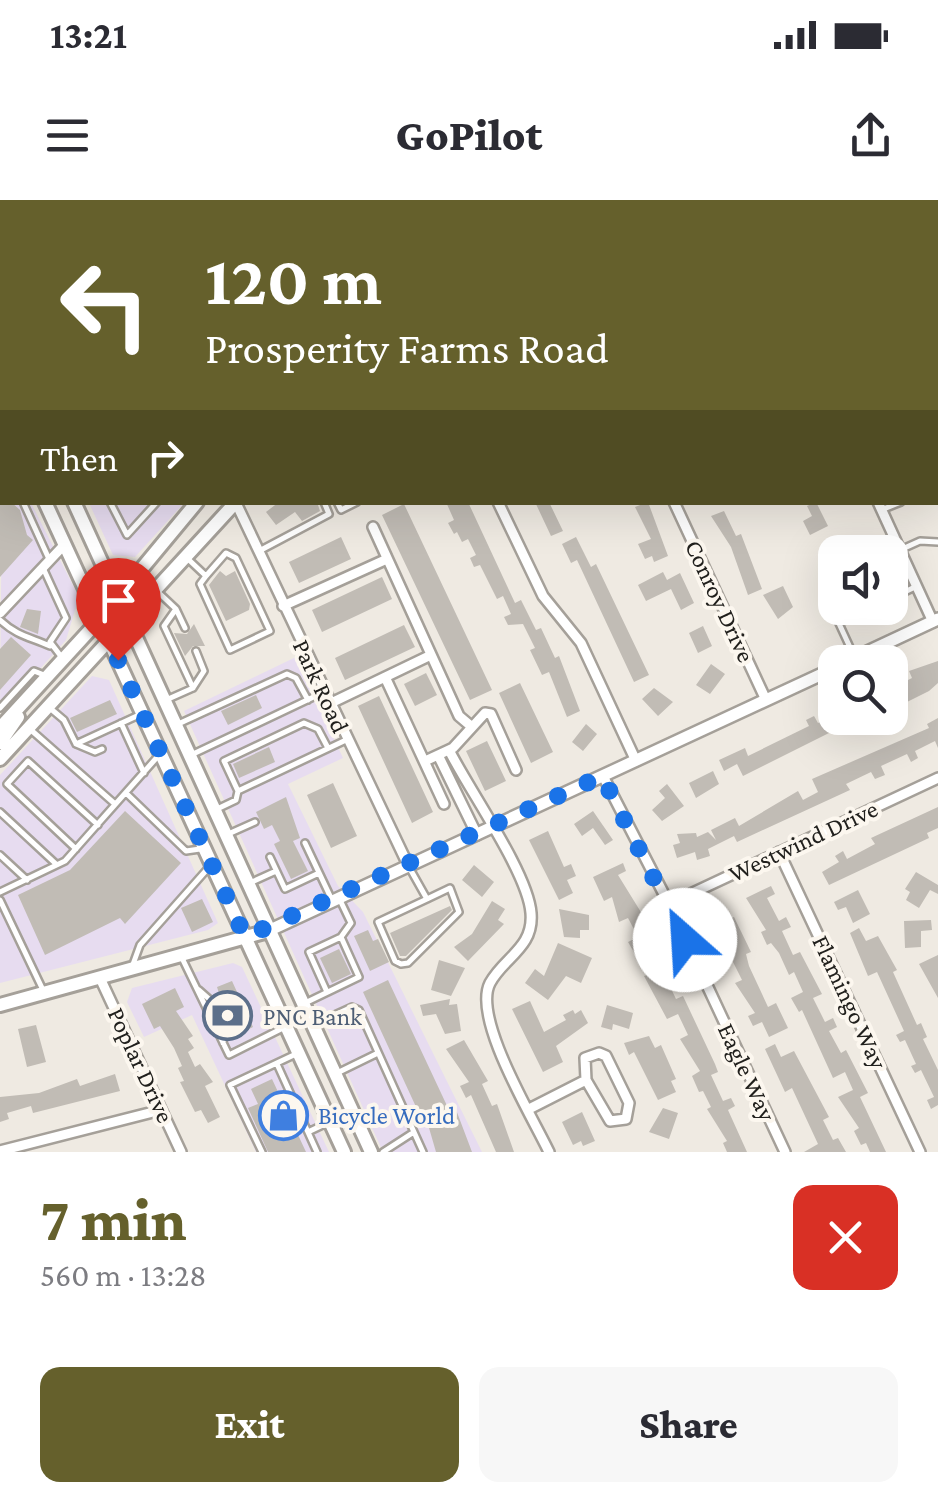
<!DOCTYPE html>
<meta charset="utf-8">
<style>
body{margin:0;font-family:"Crimson Pro",serif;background:#f7f7f7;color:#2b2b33;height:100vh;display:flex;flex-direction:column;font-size:38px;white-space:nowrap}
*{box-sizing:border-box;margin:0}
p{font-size:32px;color:#7c7c81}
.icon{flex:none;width:55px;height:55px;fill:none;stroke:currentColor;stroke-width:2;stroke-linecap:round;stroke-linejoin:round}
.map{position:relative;height:952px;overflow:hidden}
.side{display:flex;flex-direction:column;background:#fff;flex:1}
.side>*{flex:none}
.guide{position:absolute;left:0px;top:0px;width:940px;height:305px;box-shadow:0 10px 40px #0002;background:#65602c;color:#fff;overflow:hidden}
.controls{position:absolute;left:818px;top:335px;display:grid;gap:20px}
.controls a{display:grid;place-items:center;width:90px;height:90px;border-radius:20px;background:#fff;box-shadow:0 10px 40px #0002;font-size:50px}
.pin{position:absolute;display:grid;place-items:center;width:85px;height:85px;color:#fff;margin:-102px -42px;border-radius:50% 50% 50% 0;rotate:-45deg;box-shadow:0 0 10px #0007}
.pin .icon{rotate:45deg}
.me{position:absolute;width:110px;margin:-55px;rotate:334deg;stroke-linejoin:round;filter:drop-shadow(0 0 8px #0008)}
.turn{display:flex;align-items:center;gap:35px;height:210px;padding:0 40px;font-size:45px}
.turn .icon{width:130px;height:130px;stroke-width:2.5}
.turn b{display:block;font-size:70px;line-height:85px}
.then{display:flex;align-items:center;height:95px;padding:0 40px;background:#0003;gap:20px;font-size:38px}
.round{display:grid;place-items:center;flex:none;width:105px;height:105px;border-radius:20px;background:#f7f7f7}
.summary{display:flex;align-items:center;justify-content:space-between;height:170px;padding:0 40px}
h1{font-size:60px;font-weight:800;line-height:75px;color:#65602c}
.button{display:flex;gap:20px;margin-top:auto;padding:20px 40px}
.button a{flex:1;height:115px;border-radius:20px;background:#65602c;color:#fff;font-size:40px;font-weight:800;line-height:115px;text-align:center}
.button a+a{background:#f7f7f7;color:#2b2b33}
.status{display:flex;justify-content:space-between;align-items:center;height:70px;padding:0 50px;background:#fff;direction:ltr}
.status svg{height:28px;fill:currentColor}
header{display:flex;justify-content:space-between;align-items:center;height:130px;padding:0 40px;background:#fff;font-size:45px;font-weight:800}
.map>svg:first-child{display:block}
.commercial{fill:#e7dcf0}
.building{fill:#c1bcb5}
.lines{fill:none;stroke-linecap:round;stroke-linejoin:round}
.service-casing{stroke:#a5a099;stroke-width:10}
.minor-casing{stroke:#a5a099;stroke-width:14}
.tertiary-casing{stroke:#a5a099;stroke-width:16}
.secondary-casing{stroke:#a5a099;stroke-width:18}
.service{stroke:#fff;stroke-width:5}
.minor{stroke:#fff;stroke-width:9}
.tertiary{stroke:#fff;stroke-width:11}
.secondary{stroke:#fff;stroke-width:12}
.rail{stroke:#76746e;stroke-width:4;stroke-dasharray:12 12;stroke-linecap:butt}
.route{stroke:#1a73e8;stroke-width:18;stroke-dasharray:0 32.4}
.labels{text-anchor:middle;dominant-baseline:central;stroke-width:8;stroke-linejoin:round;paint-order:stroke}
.street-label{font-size:25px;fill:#21201d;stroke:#fcf7ef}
.service-label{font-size:25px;fill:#4e5e75;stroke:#fcf7ef;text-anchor:start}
.shop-label{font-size:25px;fill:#366cbe;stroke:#fcf7ef;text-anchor:start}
</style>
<div class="status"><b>13:21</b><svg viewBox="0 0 49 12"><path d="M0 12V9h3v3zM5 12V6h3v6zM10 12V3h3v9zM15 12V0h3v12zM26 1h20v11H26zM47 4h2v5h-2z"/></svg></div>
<header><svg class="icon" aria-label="menu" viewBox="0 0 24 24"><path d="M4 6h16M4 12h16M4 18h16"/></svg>GoPilot<svg class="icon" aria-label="share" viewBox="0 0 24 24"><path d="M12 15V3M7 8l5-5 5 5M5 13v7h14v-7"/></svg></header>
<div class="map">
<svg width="938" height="952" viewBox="0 0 938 952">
<rect width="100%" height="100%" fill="#efeae2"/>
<path class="commercial" d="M2 278V302L31 303 79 397 66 440 0 513Z
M89 303H184L135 357 113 355Z
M296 457 343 558 288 584 338 686 363 712 482 952H383L184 511Z
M92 476 109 480 218 723 208 730 0 783V575Z
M233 763 242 767 329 952H256L192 815 144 837 127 802 132 788Z"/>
<path class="building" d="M0 302H11L20 310 27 335 33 340 0 377Z
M279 302H317L320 311 302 321 295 312 276 325 266 312Z
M446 302H468L515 403 521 400 536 430 541 428 555 458 559 456 580 511 567 517 549 472 542 475 530 450 535 448 523 424 508 425 504 417 511 414 503 396 497 399 480 365 474 367 470 358 476 355 468 339 462 342 457 332 454 334 448 323 454 320Z
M535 302H549L563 331 551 336Z
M648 302 668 356 654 362 652 356 645 359 638 344 651 339 635 307Z
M816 302 828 326 810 335 803 321 812 316 807 306Z
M404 304 492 490 470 500 382 315Z
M724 311 736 336 741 334 762 389 748 395 731 347 711 316Z
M341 337 351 359 299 383 289 362Z
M576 337 591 367 596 364 649 475 634 482 577 360 571 363 562 344Z
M220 371 226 376 235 371 250 404 249 410 226 421 209 385Z
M663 372 667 380 680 373 694 403 681 410 671 389 646 401 638 385Z
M382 377 392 399 322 432 312 410Z
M783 386 793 407 778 419 763 395Z
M27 409 41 411 38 434 20 427Z
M194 424 205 446H193L185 456 174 433 187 434Z
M404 425 415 447 345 480 335 458Z
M703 426 712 446 698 453 689 433Z
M11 437 31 455 0 490V449Z
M938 461V483L929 491 905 503 902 496 890 502V489L912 478 909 471Z
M711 464 725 474 710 494 696 485Z
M426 473 437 495 415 506 404 484Z
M520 483 553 552 531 563 499 493Z
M654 488 673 502 658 516 642 499Z
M256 495 262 508 228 525 221 511Z
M379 496 433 612 412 623 358 506Z
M110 500 117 514 77 532 70 518Z
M835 515 857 518 860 524 831 532 743 576 737 564 724 571 719 560 745 548 748 556 809 526 806 520 814 516 818 523Z
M938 518V548L935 541 915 551 918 558 911 562 907 554 881 566 885 575 875 579 871 572 846 584 850 590 737 642 734 636 708 649 710 656 697 660 695 652 677 658 673 645 680 643 677 634 696 633 697 637 708 632 716 640 711 630 735 618 739 626 798 591 803 600 818 592 812 579 929 528 927 524Z
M586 524 597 534 583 551 572 542Z
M487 541 506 581 485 591 466 551Z
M269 547 275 562 239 578 233 564Z
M713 571 719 584 696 598 689 583Z
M333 583 357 636 331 648 307 595Z
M667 584 684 606 662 621 652 610 665 598 659 591Z
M286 597 300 638 293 641 308 671 291 679 274 644 280 641 272 625 264 629 256 612Z
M938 607V628L927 633 929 638 829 685 822 672 839 662 835 656 843 651 847 659 875 644 871 638Z
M125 611 181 663 125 724 120 718 45 755 18 695 70 670Z
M593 611 613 640 605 645 593 628 582 636 574 624Z
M548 631 564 667 571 664 576 676 567 680 573 693 559 700 529 640Z
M623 663 626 671 618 675 652 730 656 738 649 741 660 765 668 762 673 772 665 776 676 799 683 796 715 864 718 872 711 875 723 901 731 898 735 906 728 910 747 952H727L723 943 727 941 707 909 711 907 703 891 699 892 692 876 700 871 680 839 688 835 678 814 667 819 644 776 649 774 639 752 635 754 628 742 638 737 628 718 619 722 612 697 604 701 593 677Z
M474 665 494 682 482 697 462 680Z
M916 672 938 685V694L930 690 919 708 906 700 910 692 905 689Z
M771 686 775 694 767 698 779 721 786 717 791 727 782 731 793 755 800 752 822 794 813 798 825 822 833 818 837 827 829 831 841 853 846 850 868 893 860 897 886 952H870L866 943 861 945 854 931 859 928 838 897 853 890 845 872 833 878 802 810 799 812 791 798 803 792 794 772 789 775 779 753 771 743 767 745 761 732 766 730 746 698Z
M858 690 870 714 853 723 846 707 838 710 834 702Z
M202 699 213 722 192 732 181 708Z
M492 701 505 709 498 720 504 724 468 761 454 747 472 734Z
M450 706 452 710 406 756H400L390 733Z
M716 708 721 722 734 717 751 752 746 754 749 766 768 807 776 803 788 828 769 837 762 822 753 826 748 816 755 813 735 783 742 780 730 756 723 759 706 711Z
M559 709 589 715V730H580V738L564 737Z
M931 720 932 730 921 731V747L905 748 904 721Z
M859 728 866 741 878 736 897 770 893 772 917 825 921 823 927 837 923 839 938 870V905L931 909 927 900 934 897 921 870 915 873 911 866 916 864 905 840 900 842 896 835 904 831 877 772 868 776 850 733Z
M368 730 373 741 378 739 389 762 370 771 354 736Z
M558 743 592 758 581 783 566 776 548 800 525 783 535 769 544 776Z
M339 749 351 774 332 783 320 758Z
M938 755V798L919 764Z
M439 760 465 768 451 796 431 790Z
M388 780 449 910 455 907 472 952H436L427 921 423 922 363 792Z
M232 781 253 827 239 834 229 817 219 820 215 812 223 806 217 787Z
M175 788 184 807 176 811 193 836 188 839 194 848 188 852 195 867 200 864 213 882 205 886 220 917 208 923 201 910 195 912 180 882 184 881 178 868 182 866 174 848 160 826 154 829 142 804Z
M450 799 449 805 457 804 461 831 445 834 436 814 423 816 420 805Z
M530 801 544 832 566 820 563 815 573 810 575 814 581 810 588 823 556 846 563 862 543 872 512 809Z
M607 805 633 813 629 829 613 824 612 830 601 827Z
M36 825 46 862 27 867 18 829Z
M649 836 655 848 661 845 676 879 671 881 676 892 658 900 634 852 629 855 624 843Z
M464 840 488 881 482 884 492 906 497 904 514 952H496L471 895 466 898 460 886 469 882 446 849Z
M775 844 781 857 794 851 829 917 823 920 833 940 838 938 846 952H804L818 944 792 888 785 892 765 849Z
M115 874 120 891 33 913 31 906 7 913 9 919 0 922V897L39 893 77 879 80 886Z
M272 879 306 952H268L248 908 258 904 251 889Z
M663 908 678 913 669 939 649 932Z
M582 912 595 941 583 946 581 941 573 945 562 922Z"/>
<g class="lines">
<defs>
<path id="service" d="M147 0 149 2
M425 0 427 2
M200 2 203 0
M301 2 303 0
M598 2 604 0
M938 280V279
M23 302 49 359
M110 302 127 335 157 302
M337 302 341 310 357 302
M881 310 901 302
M261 350 329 314 324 302
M900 350 920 341 938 342
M188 359 206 376 200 384 230 450 270 431 236 358 226 353 206 376
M44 370 66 418 50 442 63 459
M158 392 176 409 164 426 193 488 166 500
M890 399 917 386
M830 404 854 456
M176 409 185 428
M0 420C17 436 30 437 50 446
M839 423 873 408
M193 488 204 471 196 451
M0 508 34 471 44 475
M51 509 64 520 76 544 139 515
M121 523 144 573
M176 525 287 474 296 478 308 500
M31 530 115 604
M76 544 95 552 102 549
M191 555 324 492
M238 591 224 561 304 523 318 529 328 548
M126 593 186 651 200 649
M215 610 236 600 238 591 346 540
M0 612 56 664
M226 635 255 622
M305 643 331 698
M76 649 7 584 28 561 98 625
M0 655 27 680
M270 657 285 689 319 673
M409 667 427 699 450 688 459 712 408 763 401 764 395 761 378 722 427 699
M252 682 276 671
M0 692 65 661 159 555
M0 700 43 790
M182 758 229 855 283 828
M132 767 140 745 210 666
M199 790 217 806
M327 792 309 752 341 737
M305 803 359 777 341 737 351 723 339 698
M317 823 352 807 359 810 423 952
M223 843 225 821
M277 864 317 952
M335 874 378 853
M358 924 378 915
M308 932 327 923
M262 952 230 885 296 854
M383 952 414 932"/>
<path id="minor" d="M532 0 533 2
M738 0 739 2
M498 302 543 396 581 443 636 561
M674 302 766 500
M878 302 933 422
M236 303 409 667
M373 327 459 516 472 527
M283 406 387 359
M0 413 65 344
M385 477 444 604
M329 504 431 455
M449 550C469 590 528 673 531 713 534 748 504 757 490 783 472 818 532 916 549 952
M438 555 477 635
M425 561 453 548 485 513 491 514 516 570
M603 576 669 704 785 952
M779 652 920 952
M669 704 938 578
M100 778 181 952
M529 909 586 880 610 921 626 919 629 903 606 856 599 853 585 858 586 880
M0 951 161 910"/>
<path id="tertiary" d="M12 2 15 0
M0 13 2 11
M846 462 938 419
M268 731 835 468"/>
<path id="secondary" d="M470 2 472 0
M511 2 513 0
M0 145 2 151
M0 209 2 214
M45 302 344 952
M74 302 371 952
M0 528 100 419 197 302
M0 543 18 517
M0 559 236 302
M0 805 268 731"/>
</defs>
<use href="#service" class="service-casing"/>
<use href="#minor" class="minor-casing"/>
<use href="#tertiary" class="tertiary-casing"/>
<use href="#secondary" class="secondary-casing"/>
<use href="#service" class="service"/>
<use href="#minor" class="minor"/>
<use href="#tertiary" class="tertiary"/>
<use href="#secondary" class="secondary"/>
<path class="rail" d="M238 2 241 0
M0 254 2 251"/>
</g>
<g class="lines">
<path class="route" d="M118 460 245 737 602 576 685 740"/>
</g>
<defs>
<symbol id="bank-ring" viewBox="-11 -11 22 22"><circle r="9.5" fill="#fcf7ef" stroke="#5c6f8a" stroke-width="1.5"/><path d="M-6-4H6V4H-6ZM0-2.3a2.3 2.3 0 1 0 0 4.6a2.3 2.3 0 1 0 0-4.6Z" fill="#5c6f8a"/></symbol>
<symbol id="shop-ring" viewBox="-11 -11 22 22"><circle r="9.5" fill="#fcf7ef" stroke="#3f7fe0" stroke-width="1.5"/><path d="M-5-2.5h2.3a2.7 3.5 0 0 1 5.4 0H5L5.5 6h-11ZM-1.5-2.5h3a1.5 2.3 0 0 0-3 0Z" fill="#3f7fe0"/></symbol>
</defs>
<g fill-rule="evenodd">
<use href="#bank-ring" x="200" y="788" width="55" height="55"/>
<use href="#shop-ring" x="256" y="888" width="55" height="55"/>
</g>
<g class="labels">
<g class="street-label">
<text transform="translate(720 401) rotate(65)">Conroy Drive</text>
<text transform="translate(321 486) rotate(65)">Park Road</text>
<text transform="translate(803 641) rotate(-25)">Westwind Drive</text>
<text transform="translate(850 802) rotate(65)">Flamingo Way</text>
<text transform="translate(141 865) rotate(65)">Poplar Drive</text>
<text transform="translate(747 872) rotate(65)">Eagle Way</text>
</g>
<g class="service-label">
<text x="263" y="816">PNC Bank</text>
</g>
<g class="shop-label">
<text x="318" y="915">Bicycle World</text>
</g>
</g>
</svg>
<div class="controls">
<a><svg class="icon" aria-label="sound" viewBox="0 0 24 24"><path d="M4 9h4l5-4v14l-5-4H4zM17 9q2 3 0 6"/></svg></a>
<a><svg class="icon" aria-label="search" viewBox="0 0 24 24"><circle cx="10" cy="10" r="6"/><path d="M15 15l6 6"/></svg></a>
</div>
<div class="pin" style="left:118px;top:460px;background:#d93025"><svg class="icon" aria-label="arrive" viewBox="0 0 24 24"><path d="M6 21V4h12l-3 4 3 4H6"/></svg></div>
<svg class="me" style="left:685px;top:740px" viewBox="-20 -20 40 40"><circle r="19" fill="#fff"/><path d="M0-13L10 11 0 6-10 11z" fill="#1a73e8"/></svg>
<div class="guide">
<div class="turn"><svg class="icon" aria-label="left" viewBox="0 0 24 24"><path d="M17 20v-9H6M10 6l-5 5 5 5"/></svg><div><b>120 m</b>Prosperity Farms Road</div></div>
<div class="then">Then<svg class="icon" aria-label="right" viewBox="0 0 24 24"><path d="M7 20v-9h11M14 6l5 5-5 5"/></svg></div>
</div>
</div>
<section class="side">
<div class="summary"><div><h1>7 min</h1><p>560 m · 13:28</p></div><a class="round" style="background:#d93025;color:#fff"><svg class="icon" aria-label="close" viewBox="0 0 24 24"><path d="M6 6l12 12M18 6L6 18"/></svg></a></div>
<div class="button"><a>Exit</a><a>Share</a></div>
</section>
